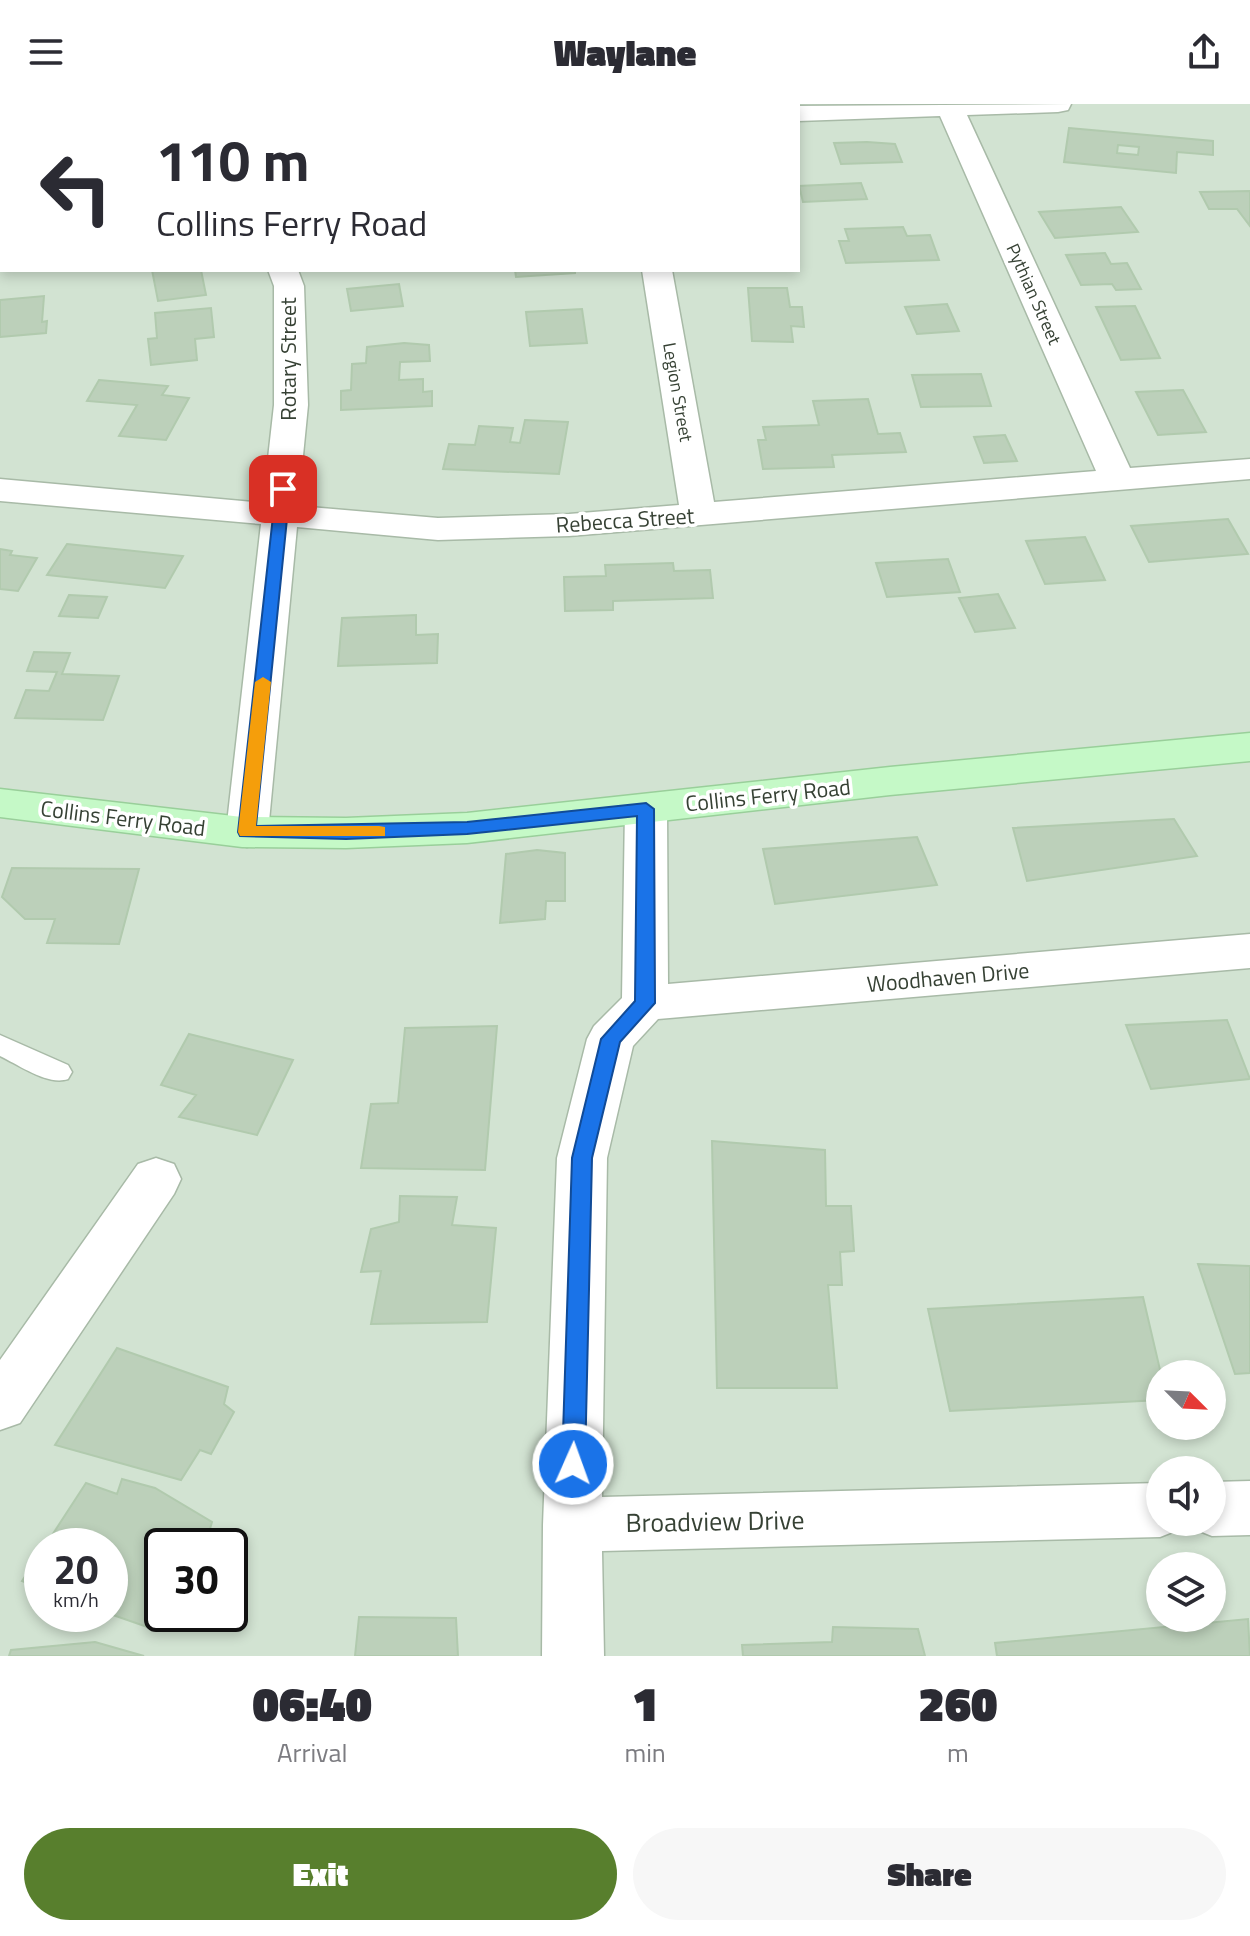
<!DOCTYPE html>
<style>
body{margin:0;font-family:"Titillium Web",sans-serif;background:#f7f7f7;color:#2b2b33;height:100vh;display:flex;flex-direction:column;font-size:30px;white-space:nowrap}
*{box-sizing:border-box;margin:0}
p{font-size:26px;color:#7c7c81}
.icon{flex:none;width:44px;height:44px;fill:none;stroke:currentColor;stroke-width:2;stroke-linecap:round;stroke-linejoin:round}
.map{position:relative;height:1552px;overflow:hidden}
.drawer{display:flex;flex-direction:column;background:#fff;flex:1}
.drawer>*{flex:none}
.banner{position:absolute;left:0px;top:0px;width:800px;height:168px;box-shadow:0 4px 12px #0003;background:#fff;color:#2b2b33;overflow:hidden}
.needle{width:52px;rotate:114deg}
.controls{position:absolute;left:1146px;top:1256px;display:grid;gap:16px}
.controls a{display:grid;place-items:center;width:80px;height:80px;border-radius:50%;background:#fff;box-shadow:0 4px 12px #0003;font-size:40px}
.speed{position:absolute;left:24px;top:1424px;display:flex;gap:16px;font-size:40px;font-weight:700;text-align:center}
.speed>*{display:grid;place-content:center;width:104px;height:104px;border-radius:50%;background:#fff;box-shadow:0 4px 12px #0003;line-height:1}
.speed small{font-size:20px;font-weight:400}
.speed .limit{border:4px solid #111;border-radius:12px;background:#fff;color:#111}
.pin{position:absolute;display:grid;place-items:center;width:68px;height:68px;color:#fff;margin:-34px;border-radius:16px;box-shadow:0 4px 12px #0006}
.me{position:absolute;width:88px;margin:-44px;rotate:2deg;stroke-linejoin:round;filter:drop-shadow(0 0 6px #0008)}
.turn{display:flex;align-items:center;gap:28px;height:168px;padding:0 24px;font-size:36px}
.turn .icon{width:104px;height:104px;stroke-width:2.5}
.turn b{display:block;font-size:56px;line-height:68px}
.eta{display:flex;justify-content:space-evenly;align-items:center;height:136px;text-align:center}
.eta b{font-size:48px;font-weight:800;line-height:56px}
.button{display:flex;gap:16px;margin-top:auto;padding:16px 24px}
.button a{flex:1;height:92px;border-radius:48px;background:#587f2d;color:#fff;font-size:32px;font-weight:800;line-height:92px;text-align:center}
.button a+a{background:#f7f7f7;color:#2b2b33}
header{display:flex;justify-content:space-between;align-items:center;height:104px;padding:0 24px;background:#fff;font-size:36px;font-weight:800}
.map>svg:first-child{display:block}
.residential{fill:#d2e3d2;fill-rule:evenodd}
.building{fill:#bcd0ba;stroke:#b1caae;stroke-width:2;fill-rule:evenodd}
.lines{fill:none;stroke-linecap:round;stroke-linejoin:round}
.lane-casing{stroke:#a8baa7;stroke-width:3}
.street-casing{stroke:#a8baa7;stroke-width:3}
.secondary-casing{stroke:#99cf9a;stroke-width:3}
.lane{fill:#fff;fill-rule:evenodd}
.street{fill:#fff;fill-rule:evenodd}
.secondary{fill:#c5f9c7;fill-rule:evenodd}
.route{fill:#1a73e8;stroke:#114b97;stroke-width:2}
.slow{fill:#f59e0b}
.labels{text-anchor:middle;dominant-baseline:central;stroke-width:7;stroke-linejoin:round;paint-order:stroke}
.far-street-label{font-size:18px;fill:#364134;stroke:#fff}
.street-label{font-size:22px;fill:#364134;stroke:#fff}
.near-street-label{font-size:26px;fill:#364134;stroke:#fff}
</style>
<header><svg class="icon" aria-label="menu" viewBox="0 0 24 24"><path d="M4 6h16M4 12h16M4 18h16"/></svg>Waylane<svg class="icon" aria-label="share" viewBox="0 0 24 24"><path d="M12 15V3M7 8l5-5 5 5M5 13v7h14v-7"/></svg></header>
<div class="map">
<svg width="1250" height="1552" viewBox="0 0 1250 1552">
<rect width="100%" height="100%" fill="#e4f0e4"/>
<path class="residential" d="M0 0H1250V1552H0ZM2 2H798V166H2ZM1160 1270H1212V1322H1160ZM1160 1366H1212V1418H1160ZM42 1442H110V1510H42ZM162 1442H230V1510H162ZM1160 1462H1212V1514H1160Z"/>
<path class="building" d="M1069 24 1213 37V51L1177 48 1176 69 1064 58ZM1118 41 1139 43 1138 51 1117 49Z
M867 38 895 40 902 58 841 60 834 39Z
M861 79 867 95 803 98 799 82Z
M1250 87V122L1237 105H1209L1200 88Z
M1121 103 1138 128 1055 134 1039 108Z
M903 123 907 132 930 131 939 156 846 159 839 137H849L845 125Z
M1105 149 1111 160 1127 159 1141 185 1116 186 1112 180 1081 181 1066 151Z
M152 166H201L206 191 158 197Z
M515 166H575V169L516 173Z
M399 180 403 202 351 207 347 185Z
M748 184H787L790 203H802L804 223 791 222 793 238 752 237Z
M44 192 42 218 47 217 46 229 0 233V196Z
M947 200 959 227 917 230 905 203Z
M1135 202 1160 254 1121 256 1096 203Z
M211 204 214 233 195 235 197 256 151 261 148 235 157 234 155 209Z
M582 205 587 239 530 242 526 208Z
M404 239 429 241 430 257 400 258 399 276 423 275V288L432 287V302L341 306V287L351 286 352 260 366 259 367 243Z
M981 270 991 302 921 303 912 271Z
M99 276 168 282 162 291 189 294 166 336 119 332 137 301 87 297Z
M1183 286 1206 328 1158 331 1136 288Z
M868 295 878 330 900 329 906 348 832 351 834 363 763 365 758 336H766L763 323 819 321 813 297Z
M525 316 568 318 559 370 443 365 449 340 475 341 479 322 513 324 510 338 520 339Z
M1005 331 1017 357 984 359 974 333Z
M1228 415 1248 450 1149 458 1131 422Z
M1085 433 1105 476 1045 480 1026 437Z
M67 440 183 452 165 484 47 471Z
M0 445 12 447 10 451 37 454 18 487 0 485Z
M948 455 960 488 887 493 876 459Z
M673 459 674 467 710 466 713 494 613 497V506L565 507 564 473 606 472 605 461Z
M998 490 1015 524 975 528 959 494Z
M69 491 107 493 98 514 59 512Z
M416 511V531L438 530 437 559 338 562 342 514Z
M34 548 70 549 62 570 119 572 103 616 15 614 26 586 49 587 57 568 27 567Z
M1174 715 1197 752 1027 777 1013 724Z
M917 733 937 781 775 800 763 745Z
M537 746 565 749V797H546L545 815 500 819 506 750Z
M12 764 139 765 119 840 47 839 55 815H25L2 793Z
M1227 916 1250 975 1151 985 1126 921Z
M497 922 485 1066 361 1064 371 1000 398 999 405 924Z
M189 930 293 956 257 1031 179 1013 196 991 161 981Z
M712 1037 825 1046 826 1102H851L854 1147 840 1148 842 1181H828L837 1284H717Z
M400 1092 457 1093 452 1121 496 1124 487 1218 371 1220 381 1167 361 1168 371 1125 399 1118Z
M1198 1160 1250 1162V1269L1235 1270Z
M1143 1193 1161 1270 1160 1296 950 1307 928 1205Z
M117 1244 228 1283 224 1300 234 1308 211 1350 200 1346 181 1376 55 1341Z
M122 1375 155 1384 212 1418 205 1442H162L164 1510 156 1526 110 1510V1442H45L86 1379 117 1390Z
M42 1447V1485L22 1477Z
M359 1513 456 1514 458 1552H355Z
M1248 1515 1250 1552H997L995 1539Z
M833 1523 918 1525 925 1552H743L742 1541 832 1538Z
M95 1538 144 1552H9L11 1546Z"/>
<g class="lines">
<defs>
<path id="lane" d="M0 931 68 961 72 968 68 975C48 982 19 961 0 952Z"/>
<path id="street" d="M37 0H70L71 2H38Z
M616 0H642V2H616Z
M1071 0 1068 6 1058 8 967 11 1130 364 1250 355V375L569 432 438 436 297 423 268 728 262 738 247 743 232 738 226 728 261 420 0 397V375L263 399 274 301V182L268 166H298L304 182 308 301 298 402 438 414 569 410 679 401 642 166H672L714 398 1096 367 940 12 798 17V2H793Z
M646 691 661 695 667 705 668 880 1250 830V864L658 915 633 942 607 1054 602 1393 1160 1379V1418H1184L1180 1425 1160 1433 602 1447 604 1552H542L543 1421 557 1054 587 935 594 922 622 894 625 705 631 695Z
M156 1054 174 1060 181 1075 174 1090 20 1319 0 1326V1256L138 1060Z
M1250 1377V1431L1212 1432 1192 1424 1189 1418H1212V1378Z"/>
<path id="secondary" d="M1250 629V657L890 691 467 739 346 744 242 743 0 713V685L242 713 346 714 467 709 890 663Z"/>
</defs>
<use href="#lane" class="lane-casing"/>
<use href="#street" class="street-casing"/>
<use href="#secondary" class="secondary-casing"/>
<use href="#lane" class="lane"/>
<use href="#street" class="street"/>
<use href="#secondary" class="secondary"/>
</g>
<path class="route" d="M283 380 290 385 256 722 467 718 646 699 654 705 655 899 620 938 592 1054 585 1360 582 1367 573 1371 565 1367 562 1360 572 1054 601 935 635 897 637 712 467 730 346 735 240 732 238 728 276 385Z"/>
<path class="slow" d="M263 573 271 578 256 722H379L385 723V732H240L238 728 255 578Z"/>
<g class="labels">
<g class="far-street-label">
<text transform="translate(1034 190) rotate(66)">Pythian Street</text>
<text transform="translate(678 288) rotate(80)">Legion Street</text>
</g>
<g class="street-label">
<text transform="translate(288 255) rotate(-90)">Rotary Street</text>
<text transform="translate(625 416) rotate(-4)">Rebecca Street</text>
<text transform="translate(768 691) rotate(-6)">Collins Ferry Road</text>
<text transform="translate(123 714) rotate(7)">Collins Ferry Road</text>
<text transform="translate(948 873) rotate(-5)">Woodhaven Drive</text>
</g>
<g class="near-street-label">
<text transform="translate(715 1417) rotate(-1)">Broadview Drive</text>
</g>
</g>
</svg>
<div class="controls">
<a><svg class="needle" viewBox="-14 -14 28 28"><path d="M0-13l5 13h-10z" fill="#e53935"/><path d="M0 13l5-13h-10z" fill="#7c7c81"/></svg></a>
<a><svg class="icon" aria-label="sound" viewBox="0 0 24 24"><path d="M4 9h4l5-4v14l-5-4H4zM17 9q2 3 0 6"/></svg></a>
<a><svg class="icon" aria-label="layers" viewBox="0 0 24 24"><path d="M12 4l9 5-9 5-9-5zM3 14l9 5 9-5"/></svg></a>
</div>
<div class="speed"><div>20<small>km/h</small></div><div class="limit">30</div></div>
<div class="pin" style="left:283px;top:385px;background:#d93025"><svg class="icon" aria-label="arrive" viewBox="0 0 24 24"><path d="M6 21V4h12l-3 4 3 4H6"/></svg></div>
<svg class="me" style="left:573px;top:1360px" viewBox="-20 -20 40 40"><circle r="17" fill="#1a73e8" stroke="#fff" stroke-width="3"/><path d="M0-11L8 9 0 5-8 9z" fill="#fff"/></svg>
<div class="banner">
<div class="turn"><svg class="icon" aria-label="left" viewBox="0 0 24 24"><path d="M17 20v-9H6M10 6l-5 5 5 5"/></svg><div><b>110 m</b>Collins Ferry Road</div></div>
</div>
</div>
<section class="drawer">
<div class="eta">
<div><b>06:40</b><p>Arrival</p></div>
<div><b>1</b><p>min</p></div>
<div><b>260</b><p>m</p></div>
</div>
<div class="button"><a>Exit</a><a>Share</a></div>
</section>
